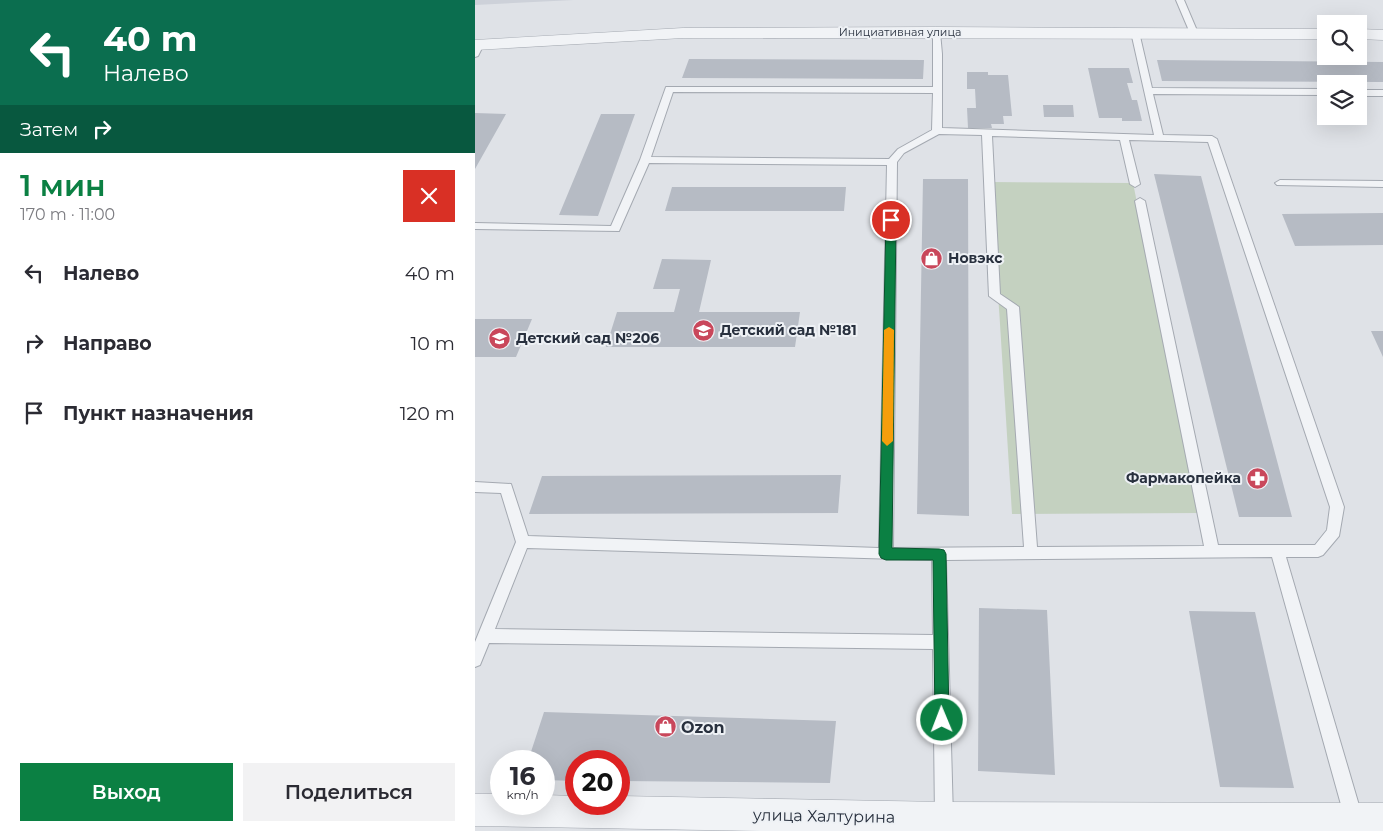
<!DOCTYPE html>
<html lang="ru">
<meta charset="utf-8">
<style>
body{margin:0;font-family:Montserrat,sans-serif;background:#f2f2f3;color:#2b2b33;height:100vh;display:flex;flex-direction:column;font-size:19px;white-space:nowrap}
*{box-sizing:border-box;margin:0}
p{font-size:16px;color:#7c7c81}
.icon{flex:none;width:28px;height:28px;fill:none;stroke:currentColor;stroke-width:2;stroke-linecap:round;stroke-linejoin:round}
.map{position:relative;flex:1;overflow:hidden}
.details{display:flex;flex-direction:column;background:#fff;width:475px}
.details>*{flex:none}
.banner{background:#0b6e4f;color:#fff;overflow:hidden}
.fabs{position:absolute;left:842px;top:15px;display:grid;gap:10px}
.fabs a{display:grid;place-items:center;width:50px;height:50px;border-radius:0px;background:#fff;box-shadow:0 5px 20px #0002;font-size:25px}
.speed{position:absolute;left:15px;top:750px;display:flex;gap:10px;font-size:25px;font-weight:700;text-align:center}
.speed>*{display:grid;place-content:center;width:65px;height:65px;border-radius:50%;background:#fff;box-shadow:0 5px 20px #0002;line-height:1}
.speed small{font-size:12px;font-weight:400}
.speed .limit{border:8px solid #d22;background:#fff;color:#111}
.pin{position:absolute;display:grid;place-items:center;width:42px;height:42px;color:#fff;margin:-21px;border:2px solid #fff;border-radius:50%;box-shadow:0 1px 5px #0007}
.me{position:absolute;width:55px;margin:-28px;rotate:359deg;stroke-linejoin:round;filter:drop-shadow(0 0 4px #0008)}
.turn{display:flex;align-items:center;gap:18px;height:105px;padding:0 20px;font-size:22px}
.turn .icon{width:65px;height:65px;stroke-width:2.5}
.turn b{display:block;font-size:35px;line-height:42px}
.then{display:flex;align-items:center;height:48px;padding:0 20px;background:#0003;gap:10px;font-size:19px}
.round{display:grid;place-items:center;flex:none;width:52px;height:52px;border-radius:0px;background:#f2f2f3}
.head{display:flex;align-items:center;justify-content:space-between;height:85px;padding:0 20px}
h1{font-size:30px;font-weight:600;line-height:38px;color:#0b8043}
.cta{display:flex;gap:10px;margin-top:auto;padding:10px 20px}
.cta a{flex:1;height:58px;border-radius:0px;background:#0b8043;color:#fff;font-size:20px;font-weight:600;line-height:58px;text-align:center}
.cta a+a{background:#f2f2f3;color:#2b2b33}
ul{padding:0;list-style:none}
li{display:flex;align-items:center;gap:15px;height:70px;padding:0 20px}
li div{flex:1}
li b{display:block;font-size:19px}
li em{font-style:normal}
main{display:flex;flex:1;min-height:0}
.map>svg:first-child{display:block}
.built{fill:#cdd1d9}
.green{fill:#c4d1c0}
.building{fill:#b6bbc4}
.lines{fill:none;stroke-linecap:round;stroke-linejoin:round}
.service-casing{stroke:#a4a9b1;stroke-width:2}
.minor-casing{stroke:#a4a9b1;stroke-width:1}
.service{fill:#f1f3f6;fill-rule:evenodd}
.minor{fill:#f1f3f6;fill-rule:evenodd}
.route{fill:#0b8043;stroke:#07532c}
.slow{fill:#f59e0b}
.labels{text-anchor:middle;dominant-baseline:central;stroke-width:4;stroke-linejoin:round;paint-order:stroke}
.far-street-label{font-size:11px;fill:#28303e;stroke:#eef1f5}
.poi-label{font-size:14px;font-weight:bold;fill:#28303e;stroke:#eef1f5;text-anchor:start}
.near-poi-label{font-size:16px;font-weight:bold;fill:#28303e;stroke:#eef1f5;text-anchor:start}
.near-street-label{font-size:16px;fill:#28303e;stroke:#eef1f5}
</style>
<main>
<section class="details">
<div class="banner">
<div class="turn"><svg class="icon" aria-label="left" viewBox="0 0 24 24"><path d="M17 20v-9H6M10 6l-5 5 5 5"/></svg><div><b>40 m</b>Налево</div></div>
<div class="then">Затем<svg class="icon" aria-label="right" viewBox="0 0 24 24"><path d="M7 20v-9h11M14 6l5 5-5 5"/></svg></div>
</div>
<div class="head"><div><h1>1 мин</h1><p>170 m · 11:00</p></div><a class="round" style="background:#d93025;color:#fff"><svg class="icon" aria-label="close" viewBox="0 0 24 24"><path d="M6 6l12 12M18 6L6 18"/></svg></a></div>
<ul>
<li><svg class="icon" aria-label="left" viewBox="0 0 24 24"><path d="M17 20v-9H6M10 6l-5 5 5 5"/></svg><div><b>Налево</b></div><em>40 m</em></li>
<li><svg class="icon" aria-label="right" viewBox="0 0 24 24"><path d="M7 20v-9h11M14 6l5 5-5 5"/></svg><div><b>Направо</b></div><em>10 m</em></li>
<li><svg class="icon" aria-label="arrive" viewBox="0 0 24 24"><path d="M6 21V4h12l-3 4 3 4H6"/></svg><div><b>Пункт назначения</b></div><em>120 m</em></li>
</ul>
<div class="cta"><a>Выход</a><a>Поделиться</a></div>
</section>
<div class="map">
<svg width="908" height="831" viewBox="0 0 908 831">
<rect width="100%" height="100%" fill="#dfe2e7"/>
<path class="built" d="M0 0H99L0 5Z"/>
<path class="green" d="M516 182 658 183 725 513 537 514Z"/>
<path class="building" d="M214 59 449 60 448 79 207 78Z
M682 60 908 62V82L687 81Z
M613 68H654L658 83H652L657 100H662L667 121H647V118H624Z
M492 72H513V75H533L537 116H528L529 124H516L517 128H493L492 108H501L500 89H492Z
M568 105H598L599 117H569Z
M0 113 31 114 0 169Z
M126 114H160L123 216 84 215Z
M679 174 726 176 817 517H764Z
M448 179H493L494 516 442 514Z
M197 187H371L369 211H190Z
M908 213V245L820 246 807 214Z
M187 259 236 260 224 312H325L320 347H131L142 312H199L205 289H178Z
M0 319H57L41 357H0Z
M896 331H908V357Z
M366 475 363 513 54 514 67 476Z
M504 608 572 610 580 775 503 771Z
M714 611 780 612 819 788 745 787Z
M69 712 361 721 355 783 144 781V761H101V781L69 780V761H53Z"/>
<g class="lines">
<defs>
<path id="service" d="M701 0H709L723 33 722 35 715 33Z
M458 30 465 32 467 54V128L679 135 656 32 660 30 664 32 677 88 851 89V95L678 94 688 135 737 136 742 139 869 507 864 536 848 555 843 557H811L888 819 885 825 879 828 873 825 870 819 797 557 471 560 478 818 475 824 469 827 463 824 460 818 458 649 14 643 5 665 0 667V642L41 542 26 493 0 492V482L36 484 53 536 404 548 412 165 174 163 144 231 0 229V223L136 226 165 160 191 87H458ZM198 92 458 93 457 130 423 149 414 159 176 157ZM464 134 507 135 514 296 532 309 549 547 418 548 422 162 429 153ZM517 136 645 140 655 184 660 187 665 184 654 140 733 142 855 507 852 530 840 545H743L670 201 665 198 660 201 729 546 562 547 544 307 525 294ZM52 548 457 560 458 635 20 629Z
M2 42 9 44 3 56 0 57V46Z
M884 90H908V96H884Z
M805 180 908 181V187L802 185 800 183Z"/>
<path id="minor" d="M461 27 851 29V39L208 38 0 50V40L208 28Z
M884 29 908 30V40L884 39Z
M0 794H26V804H69V795L101 796V804H144V796L469 802 908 803V831H286L0 826Z"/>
</defs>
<use href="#service" class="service-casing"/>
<use href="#minor" class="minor-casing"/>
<use href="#service" class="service"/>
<use href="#minor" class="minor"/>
</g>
<path class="route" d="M416 217 421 220 417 548 464 549 469 550 471 554 474 720 472 725 467 728 462 725 460 720 458 560H411L406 558 404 554 411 220Z"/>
<path class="slow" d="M414 327 419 330 418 441 412 446 407 441 409 330Z"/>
<defs>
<symbol id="shop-disc" viewBox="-11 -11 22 22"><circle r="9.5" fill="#c9475b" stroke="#eef1f5"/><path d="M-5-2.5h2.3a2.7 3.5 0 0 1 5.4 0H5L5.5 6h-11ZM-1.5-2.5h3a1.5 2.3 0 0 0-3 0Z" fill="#fff"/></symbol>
<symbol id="school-disc" viewBox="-11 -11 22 22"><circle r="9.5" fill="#c9475b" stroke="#eef1f5"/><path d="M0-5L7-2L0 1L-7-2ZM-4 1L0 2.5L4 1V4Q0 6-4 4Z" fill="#fff"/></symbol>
<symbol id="pharmacy-disc" viewBox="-11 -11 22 22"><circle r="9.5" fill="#c9475b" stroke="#eef1f5"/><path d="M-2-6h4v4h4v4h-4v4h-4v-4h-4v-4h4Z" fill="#fff"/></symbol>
</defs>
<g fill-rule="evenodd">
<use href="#shop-disc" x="444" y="246" width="25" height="25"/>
<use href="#school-disc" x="216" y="318" width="25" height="25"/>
<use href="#school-disc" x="12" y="326" width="25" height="25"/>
<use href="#pharmacy-disc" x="770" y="466" width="25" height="25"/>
<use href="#shop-disc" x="178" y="714" width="25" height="25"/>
</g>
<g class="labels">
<g class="far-street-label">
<text x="425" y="32">Инициативная улица</text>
</g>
<g class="poi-label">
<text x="473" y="258">Новэкс</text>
<text x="245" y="330">Детский сад №181</text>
<text x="41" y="338">Детский сад №206</text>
<text x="766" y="478" text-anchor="end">Фармакопейка</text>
</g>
<g class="near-poi-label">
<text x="206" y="727">Ozon</text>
</g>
<g class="near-street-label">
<text transform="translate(349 816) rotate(1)">улица Халтурина</text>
</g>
</g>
</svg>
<div class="fabs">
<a><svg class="icon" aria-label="search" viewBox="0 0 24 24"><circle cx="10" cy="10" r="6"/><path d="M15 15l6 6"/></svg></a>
<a><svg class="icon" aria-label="layers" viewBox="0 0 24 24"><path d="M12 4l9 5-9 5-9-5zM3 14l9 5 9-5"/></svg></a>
</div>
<div class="speed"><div>16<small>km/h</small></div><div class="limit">20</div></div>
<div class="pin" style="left:416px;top:220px;background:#d93025"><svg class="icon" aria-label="arrive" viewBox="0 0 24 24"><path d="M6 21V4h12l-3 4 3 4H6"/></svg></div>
<svg class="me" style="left:467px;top:720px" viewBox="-20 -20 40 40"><circle r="17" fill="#0b8043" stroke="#fff" stroke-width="3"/><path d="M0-11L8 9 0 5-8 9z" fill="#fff"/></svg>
</div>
</main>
